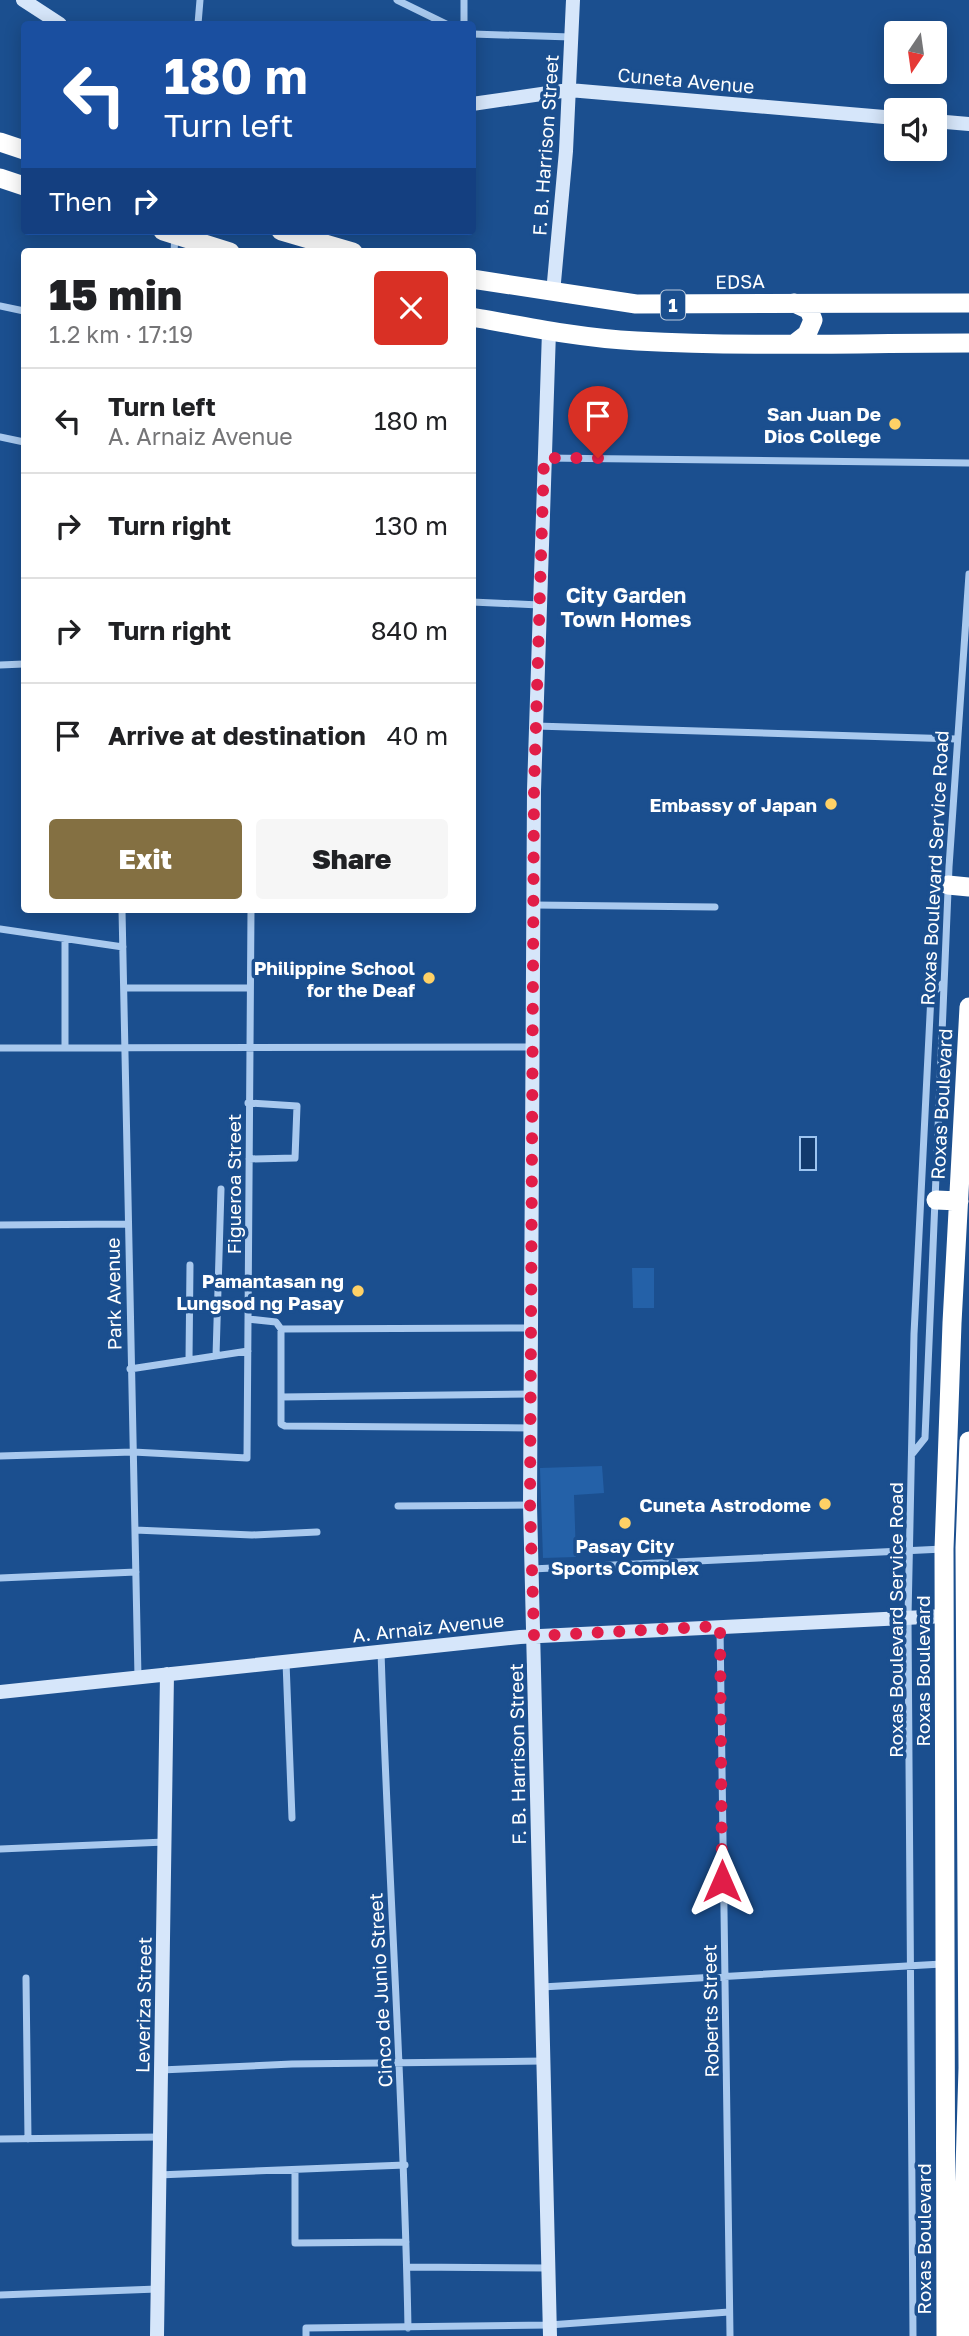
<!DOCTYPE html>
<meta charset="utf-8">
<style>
body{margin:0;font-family:"Golos Text",sans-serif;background:#f6f6f6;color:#202124;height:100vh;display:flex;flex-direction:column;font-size:26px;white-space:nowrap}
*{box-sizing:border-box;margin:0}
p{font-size:23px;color:#757577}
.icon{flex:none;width:38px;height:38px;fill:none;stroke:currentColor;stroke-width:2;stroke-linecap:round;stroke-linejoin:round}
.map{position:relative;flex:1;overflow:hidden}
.panel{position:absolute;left:21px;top:248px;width:455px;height:665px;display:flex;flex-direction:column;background:#fff;border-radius:7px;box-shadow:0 4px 18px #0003}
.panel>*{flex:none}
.top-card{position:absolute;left:21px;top:21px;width:455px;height:214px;border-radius:7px;box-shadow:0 4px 18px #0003;background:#1a4fa0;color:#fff;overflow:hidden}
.needle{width:46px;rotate:193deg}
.controls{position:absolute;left:884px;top:21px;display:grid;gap:14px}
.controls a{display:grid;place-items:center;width:63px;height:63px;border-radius:7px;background:#fff;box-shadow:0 4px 18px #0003;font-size:35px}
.pin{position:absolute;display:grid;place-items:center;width:60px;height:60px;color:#fff;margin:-72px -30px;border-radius:50% 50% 50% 0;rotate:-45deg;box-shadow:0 0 7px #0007}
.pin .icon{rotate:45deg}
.me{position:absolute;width:77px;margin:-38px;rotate:0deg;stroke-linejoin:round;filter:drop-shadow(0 0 5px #0008)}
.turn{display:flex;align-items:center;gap:24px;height:147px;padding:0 28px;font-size:32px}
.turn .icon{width:91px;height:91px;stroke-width:2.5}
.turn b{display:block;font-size:49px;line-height:60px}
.then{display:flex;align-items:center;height:66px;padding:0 28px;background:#0003;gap:14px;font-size:26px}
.round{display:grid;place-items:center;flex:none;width:74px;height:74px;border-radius:7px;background:#f6f6f6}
.overview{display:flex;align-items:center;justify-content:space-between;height:119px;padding:0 28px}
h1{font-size:42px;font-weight:800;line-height:52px}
.cta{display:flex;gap:14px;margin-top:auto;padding:14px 28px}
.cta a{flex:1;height:80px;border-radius:7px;background:#847042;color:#fff;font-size:28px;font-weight:800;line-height:80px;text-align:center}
.cta a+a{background:#f6f6f6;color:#202124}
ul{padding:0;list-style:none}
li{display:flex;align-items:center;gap:21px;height:105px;padding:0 28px;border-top:2px solid #e0e0e0}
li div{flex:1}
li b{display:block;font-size:26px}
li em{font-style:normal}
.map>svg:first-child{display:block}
.green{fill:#2461a8}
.water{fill:#123a6d;stroke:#9cc4f0;stroke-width:2}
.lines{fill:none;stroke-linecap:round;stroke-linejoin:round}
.street{stroke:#a9c9ee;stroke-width:7}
.secondary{stroke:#d6e6fa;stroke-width:14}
.highway{stroke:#fff;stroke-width:19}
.route{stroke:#e11d48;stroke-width:12;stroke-dasharray:0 21.6}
.poi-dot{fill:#ffd166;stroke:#1b4f8f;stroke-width:2.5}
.labels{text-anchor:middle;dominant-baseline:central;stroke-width:7;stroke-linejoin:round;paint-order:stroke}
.shield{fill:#1b4f8f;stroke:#bbcadd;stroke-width:2}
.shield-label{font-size:18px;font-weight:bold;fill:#fff}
.street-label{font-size:19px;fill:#fff;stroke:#1b4f8f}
.poi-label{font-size:19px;font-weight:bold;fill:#fff;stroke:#1b4f8f;text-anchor:end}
.neighbourhood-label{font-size:21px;font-weight:bold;fill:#fff;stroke:#1b4f8f}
</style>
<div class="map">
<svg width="969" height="2336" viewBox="0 0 969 2336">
<rect width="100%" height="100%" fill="#1b4f8f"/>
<path class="green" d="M632 1268H654V1308H633Z
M602 1466 604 1493 574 1495 576 1557 543 1558 540 1468Z"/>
<path class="water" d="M800 1137H816V1170H800Z"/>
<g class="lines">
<path class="street" d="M397 0 446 24
M198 24 200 0
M464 24V0
M472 34 571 37
M174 252 175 235
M0 306 24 311
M0 437 24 442
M544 458 969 463
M472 602 539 605
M0 665 24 664
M536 726 956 739
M534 905 715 907
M122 910 138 1677
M0 929 123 947
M65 939V1048
M124 988H249
M0 1048 533 1047
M248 1103 297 1106 295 1158 249 1159
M0 1225 128 1224
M248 1319 276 1322 281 1329 531 1328
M281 1329V1424L285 1426 531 1428
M216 1356 221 1189
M189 1360 190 1265
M130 1369 248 1351
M281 1397 530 1394
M913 1453 925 1438 949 867 969 574
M0 1456 133 1452 247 1458 251 910
M398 1506 530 1505
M135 1530 252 1535 317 1532
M532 1569 943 1549
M0 1578 136 1572
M720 1627 730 2336
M381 1651C388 1876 404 2102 408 2328
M286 1662 292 1818
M0 1849 165 1842
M26 1978 28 2139
M542 1987 942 1964
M161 2070 292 2064 543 2061
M0 2139 159 2137
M295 2170V2243L406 2242
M158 2175 405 2165
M407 2267 548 2268
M0 2295 157 2289
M306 2336V2328L549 2325 729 2312
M913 2336 908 1617 914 1334 931 995 944 982"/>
<path class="secondary" d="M23 0 60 24
M472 104 569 90 896 118
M934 121 969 124
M553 293 566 151 573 0
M549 331 534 790 530 1505 550 2336
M0 1692 520 1637 945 1616
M157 2336 167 1674"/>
<path class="highway" d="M0 142 24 150
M0 178 24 186
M163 231 230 252
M281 231 353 252
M472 279 636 304 969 303
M472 317C527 327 582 338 637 341 747 347 858 343 969 343
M794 344 807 334 813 320 809 310 794 303
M948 885 969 887
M936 1200 959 1201
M946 2336 944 1549 952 1323 969 1007
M960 2336 968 2068 965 1548 969 1441"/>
</g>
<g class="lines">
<path class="route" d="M598 458H544L534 790 530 1504 534 1636 720 1626 722 1881"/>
</g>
<g class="poi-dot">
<circle cx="895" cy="424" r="7"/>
<circle cx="831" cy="804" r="7"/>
<circle cx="429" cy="978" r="7"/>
<circle cx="358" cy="1291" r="7"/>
<circle cx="825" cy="1504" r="7"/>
<circle cx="625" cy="1523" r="7"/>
</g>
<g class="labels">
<rect class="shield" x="661" y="290.5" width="24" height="29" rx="5"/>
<g class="shield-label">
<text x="673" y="305">1</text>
</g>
<g class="street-label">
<text transform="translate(686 80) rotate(5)">Cuneta Avenue</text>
<text transform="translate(545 145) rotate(-86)">F. B. Harrison Street</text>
<text transform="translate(740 281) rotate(-1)">EDSA</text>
<text transform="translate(934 868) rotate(-87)">Roxas Boulevard Service Road</text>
<text transform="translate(941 1104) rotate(-87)">Roxas Boulevard</text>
<text transform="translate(233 1184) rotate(-90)">Figueroa Street</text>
<text transform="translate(113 1294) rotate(-91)">Park Avenue</text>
<text transform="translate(895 1620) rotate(-90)">Roxas Boulevard Service Road</text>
<text transform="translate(428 1627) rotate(-6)">A. Arnaiz Avenue</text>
<text transform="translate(922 1671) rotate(-90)">Roxas Boulevard</text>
<text transform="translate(517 1754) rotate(-91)">F. B. Harrison Street</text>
<text transform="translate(380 1990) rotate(-93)">Cinco de Junio Street</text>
<text transform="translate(143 2005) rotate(-89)">Leveriza Street</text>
<text transform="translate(710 2011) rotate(-91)">Roberts Street</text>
<text transform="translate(923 2239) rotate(-90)">Roxas Boulevard</text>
</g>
<g class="poi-label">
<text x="881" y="413">San Juan De<tspan x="881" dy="22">Dios College</tspan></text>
<text x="817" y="804">Embassy of Japan</text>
<text x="415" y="967">Philippine School<tspan x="415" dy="22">for the Deaf</tspan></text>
<text x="344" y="1280">Pamantasan ng<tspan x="344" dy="22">Lungsod ng Pasay</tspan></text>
<text x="811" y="1504">Cuneta Astrodome</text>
<text x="625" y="1545" text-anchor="middle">Pasay City<tspan x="625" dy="22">Sports Complex</tspan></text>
</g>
<g class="neighbourhood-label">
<text x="626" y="595">City Garden<tspan x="626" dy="24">Town Homes</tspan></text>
</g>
</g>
</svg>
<div class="controls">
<a><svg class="needle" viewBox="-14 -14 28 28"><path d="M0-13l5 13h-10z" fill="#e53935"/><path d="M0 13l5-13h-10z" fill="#757577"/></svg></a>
<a><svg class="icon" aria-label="sound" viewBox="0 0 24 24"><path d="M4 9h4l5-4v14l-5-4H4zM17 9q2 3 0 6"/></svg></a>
</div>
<div class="pin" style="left:598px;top:458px;background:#d93025"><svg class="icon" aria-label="arrive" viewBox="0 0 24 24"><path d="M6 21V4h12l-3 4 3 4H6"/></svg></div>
<svg class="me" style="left:722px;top:1881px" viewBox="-20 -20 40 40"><path d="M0-17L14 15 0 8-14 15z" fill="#e11d48" stroke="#fff" stroke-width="4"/></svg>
<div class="top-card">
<div class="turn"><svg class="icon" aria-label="left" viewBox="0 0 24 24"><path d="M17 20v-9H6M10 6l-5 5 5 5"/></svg><div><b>180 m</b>Turn left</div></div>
<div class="then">Then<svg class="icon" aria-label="right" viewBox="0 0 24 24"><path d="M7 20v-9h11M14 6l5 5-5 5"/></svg></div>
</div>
<section class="panel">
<div class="overview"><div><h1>15 min</h1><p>1.2 km · 17:19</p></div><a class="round" style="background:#d93025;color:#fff"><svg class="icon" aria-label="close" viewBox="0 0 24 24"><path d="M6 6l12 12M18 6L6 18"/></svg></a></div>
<ul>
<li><svg class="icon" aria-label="left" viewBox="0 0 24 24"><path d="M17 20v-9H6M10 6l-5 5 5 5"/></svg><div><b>Turn left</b><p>A. Arnaiz Avenue</p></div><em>180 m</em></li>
<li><svg class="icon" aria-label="right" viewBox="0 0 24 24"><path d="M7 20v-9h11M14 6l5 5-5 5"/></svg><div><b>Turn right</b></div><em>130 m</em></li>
<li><svg class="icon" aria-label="right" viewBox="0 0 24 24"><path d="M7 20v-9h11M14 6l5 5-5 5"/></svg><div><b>Turn right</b></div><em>840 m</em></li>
<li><svg class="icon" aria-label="arrive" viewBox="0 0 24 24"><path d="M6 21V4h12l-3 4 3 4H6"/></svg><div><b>Arrive at destination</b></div><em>40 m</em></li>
</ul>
<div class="cta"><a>Exit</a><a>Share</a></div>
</section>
</div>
